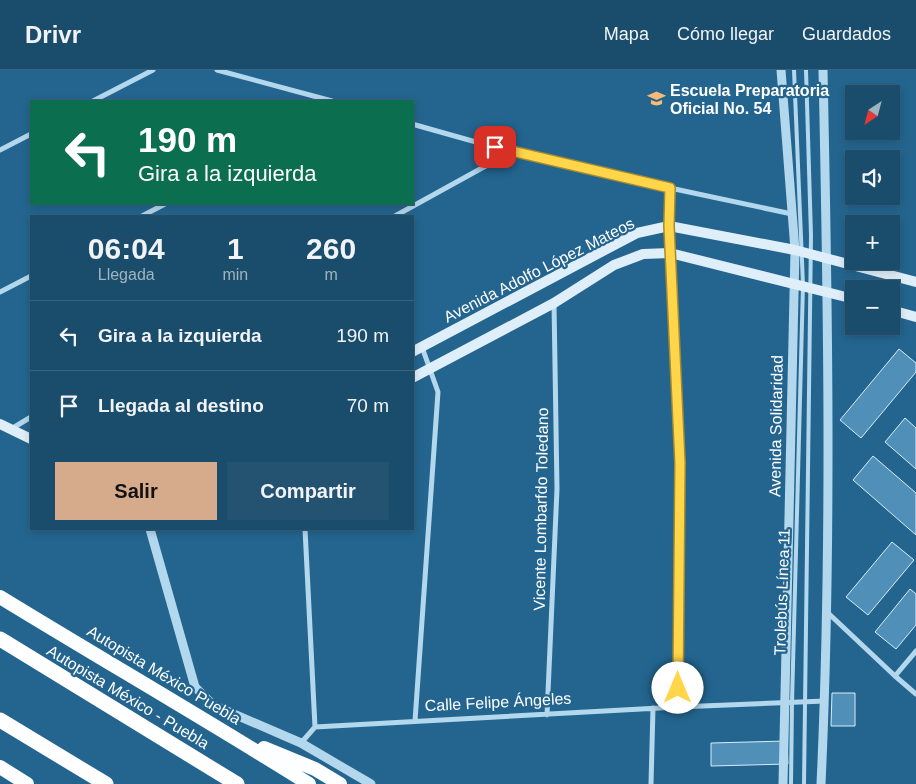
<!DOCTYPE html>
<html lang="es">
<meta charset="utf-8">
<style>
body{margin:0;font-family:Helvetica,sans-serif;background:#235371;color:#f1f3f6;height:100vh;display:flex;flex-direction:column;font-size:19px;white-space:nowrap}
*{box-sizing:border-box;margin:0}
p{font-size:16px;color:#9fb4c1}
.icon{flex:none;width:28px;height:28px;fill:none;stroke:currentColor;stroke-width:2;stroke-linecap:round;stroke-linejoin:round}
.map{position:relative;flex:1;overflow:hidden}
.details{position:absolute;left:30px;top:145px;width:384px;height:315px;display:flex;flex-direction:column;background:#1a4c6b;border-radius:0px;box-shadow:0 2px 8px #0003,0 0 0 1px #38637e}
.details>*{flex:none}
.guide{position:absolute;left:30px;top:30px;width:384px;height:105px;border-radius:0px;box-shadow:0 2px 8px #0003,0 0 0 1px #38637e;background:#0b6e4f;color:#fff;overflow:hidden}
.needle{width:32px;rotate:216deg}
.buttons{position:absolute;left:845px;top:15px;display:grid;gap:10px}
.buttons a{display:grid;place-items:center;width:55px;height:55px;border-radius:0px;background:#1a4c6b;box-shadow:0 2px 8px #0003,0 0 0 1px #38637e;font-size:25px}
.pin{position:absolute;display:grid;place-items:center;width:42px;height:42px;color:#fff;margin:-21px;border-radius:10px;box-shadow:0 2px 8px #0006}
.me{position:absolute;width:55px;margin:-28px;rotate:0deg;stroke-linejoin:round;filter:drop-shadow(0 0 4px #0008)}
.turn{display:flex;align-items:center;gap:18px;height:105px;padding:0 25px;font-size:22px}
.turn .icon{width:65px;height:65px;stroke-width:2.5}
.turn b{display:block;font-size:35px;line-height:42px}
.eta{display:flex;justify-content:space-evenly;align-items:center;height:85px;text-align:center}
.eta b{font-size:30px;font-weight:800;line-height:35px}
.cta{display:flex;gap:10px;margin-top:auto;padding:10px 25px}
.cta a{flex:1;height:58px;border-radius:0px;background:#d6ab8b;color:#111;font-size:20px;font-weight:800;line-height:58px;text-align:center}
.cta a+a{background:#235371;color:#f1f3f6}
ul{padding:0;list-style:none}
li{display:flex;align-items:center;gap:15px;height:70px;padding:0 25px;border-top:1px solid #38637e}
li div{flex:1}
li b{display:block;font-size:19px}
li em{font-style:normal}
header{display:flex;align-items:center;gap:30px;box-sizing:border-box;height:70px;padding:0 25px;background:#1a4c6b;border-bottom:1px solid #38637e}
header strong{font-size:24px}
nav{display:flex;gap:28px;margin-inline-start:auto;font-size:18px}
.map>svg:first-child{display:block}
.building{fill:#5090b8;stroke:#d8edf9}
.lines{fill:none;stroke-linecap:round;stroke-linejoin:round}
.service{stroke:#b3d7ec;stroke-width:4}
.minor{stroke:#b3d7ec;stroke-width:5}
.tertiary{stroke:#b3d7ec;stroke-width:9}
.secondary{stroke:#dfeff9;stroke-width:10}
.trunk{stroke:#fcfeff;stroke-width:14}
.motorway{stroke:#fff;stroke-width:15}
.route-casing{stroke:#a68a30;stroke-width:12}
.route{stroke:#ffd54a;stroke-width:9}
.labels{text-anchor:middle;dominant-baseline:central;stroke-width:4.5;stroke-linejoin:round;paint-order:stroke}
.poi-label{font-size:16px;font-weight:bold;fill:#fff;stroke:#23658f;text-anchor:start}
.street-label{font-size:16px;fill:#fff;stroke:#23658f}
</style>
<header>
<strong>Drivr</strong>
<nav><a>Mapa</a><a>Cómo llegar</a><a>Guardados</a></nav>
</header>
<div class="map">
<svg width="916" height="714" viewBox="0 0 916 714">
<rect width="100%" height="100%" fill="#23658f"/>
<path class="building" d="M899 279 916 293V302L861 368 840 350Z
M905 348 916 358V399L885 372Z
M873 386 916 423V465L853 410Z
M892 472 914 490 868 545 846 527Z
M910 519 916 524V555L896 579 875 562Z
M832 623H855V656H831Z
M787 671 788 694 711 696V673Z"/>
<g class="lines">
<path class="service" d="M791 714 792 633 803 215 794 0
M804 714 811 165 806 0"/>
<path class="minor" d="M217 0 332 31
M93 31 153 0
M412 54 511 82 670 118 792 144
M0 80 31 64
M670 118 669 156 680 393 678 637
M142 146 165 134
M395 146 511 82
M0 222 31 206
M11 359 31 347
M305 459 315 657
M827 542 895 606 916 624
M895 606 916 581
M547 645 557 419 554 233
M415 651 438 322 422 277
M301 673 315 657 678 637 825 631
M651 714 653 638"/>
<path class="tertiary" d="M781 0 795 180 783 714
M150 459 195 617 213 635 301 673 371 714
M821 714C832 476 828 238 823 0"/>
<path class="secondary" d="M891 240 916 247
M412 282 637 163 669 156 795 180 916 212
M412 308 554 233 614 195 643 184 670 183 854 229
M0 354 31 369"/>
<path class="trunk" d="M0 527C103 590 207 650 309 714
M264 678 315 699 340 714
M0 697 27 714"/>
<path class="motorway" d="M0 569 237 714
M0 650 106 714"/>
</g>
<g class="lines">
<defs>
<path id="route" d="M495 77 670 118 669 156 680 393 678 618"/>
</defs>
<use href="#route" class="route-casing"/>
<use href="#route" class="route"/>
</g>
<defs>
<symbol id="school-bare" viewBox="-9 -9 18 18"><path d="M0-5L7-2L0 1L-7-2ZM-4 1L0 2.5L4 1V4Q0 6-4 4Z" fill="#f7bb75" stroke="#23658f" stroke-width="2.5" paint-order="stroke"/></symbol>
</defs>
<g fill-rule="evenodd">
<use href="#school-bare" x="644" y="16" width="25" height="25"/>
</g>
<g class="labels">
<g class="poi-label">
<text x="670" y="20">Escuela Preparatoria<tspan x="670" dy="18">Oficial No. 54</tspan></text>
</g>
<g class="street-label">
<text transform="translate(539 200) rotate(-27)">Avenida Adolfo López Mateos</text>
<text transform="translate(776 356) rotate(-89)">Avenida Solidaridad</text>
<text transform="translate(541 439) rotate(-89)">Vicente Lombarfdo Toledano</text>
<text transform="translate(782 522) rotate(-88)">Trolebús Línea 11</text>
<text transform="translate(164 605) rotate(31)">Autopista México Puebla</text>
<text transform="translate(128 627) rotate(31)">Autopista México - Puebla</text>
<text transform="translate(498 632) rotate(-3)">Calle Felipe Ángeles</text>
</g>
</g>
</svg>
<div class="buttons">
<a><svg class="needle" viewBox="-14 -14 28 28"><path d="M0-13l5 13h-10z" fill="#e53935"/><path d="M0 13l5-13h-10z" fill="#9fb4c1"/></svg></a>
<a><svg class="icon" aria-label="sound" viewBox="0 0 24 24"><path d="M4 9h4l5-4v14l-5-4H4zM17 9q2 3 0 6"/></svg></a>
<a>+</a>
<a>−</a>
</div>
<div class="pin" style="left:495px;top:77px;background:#d93025"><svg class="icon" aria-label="arrive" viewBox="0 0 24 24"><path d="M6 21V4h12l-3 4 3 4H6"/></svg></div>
<svg class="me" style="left:678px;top:618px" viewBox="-20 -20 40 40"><circle r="19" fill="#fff"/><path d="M0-13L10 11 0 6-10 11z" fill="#ffd54a"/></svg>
<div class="guide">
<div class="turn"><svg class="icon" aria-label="left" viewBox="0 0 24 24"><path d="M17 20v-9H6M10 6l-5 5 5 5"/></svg><div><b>190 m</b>Gira a la izquierda</div></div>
</div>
<section class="details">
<div class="eta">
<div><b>06:04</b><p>Llegada</p></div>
<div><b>1</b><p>min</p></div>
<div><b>260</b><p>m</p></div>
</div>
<ul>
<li><svg class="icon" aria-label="left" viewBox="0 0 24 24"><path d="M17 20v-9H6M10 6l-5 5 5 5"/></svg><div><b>Gira a la izquierda</b></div><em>190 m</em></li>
<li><svg class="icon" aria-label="arrive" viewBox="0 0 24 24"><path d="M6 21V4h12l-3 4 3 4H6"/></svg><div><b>Llegada al destino</b></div><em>70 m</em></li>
</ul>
<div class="cta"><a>Salir</a><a>Compartir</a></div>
</section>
</div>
